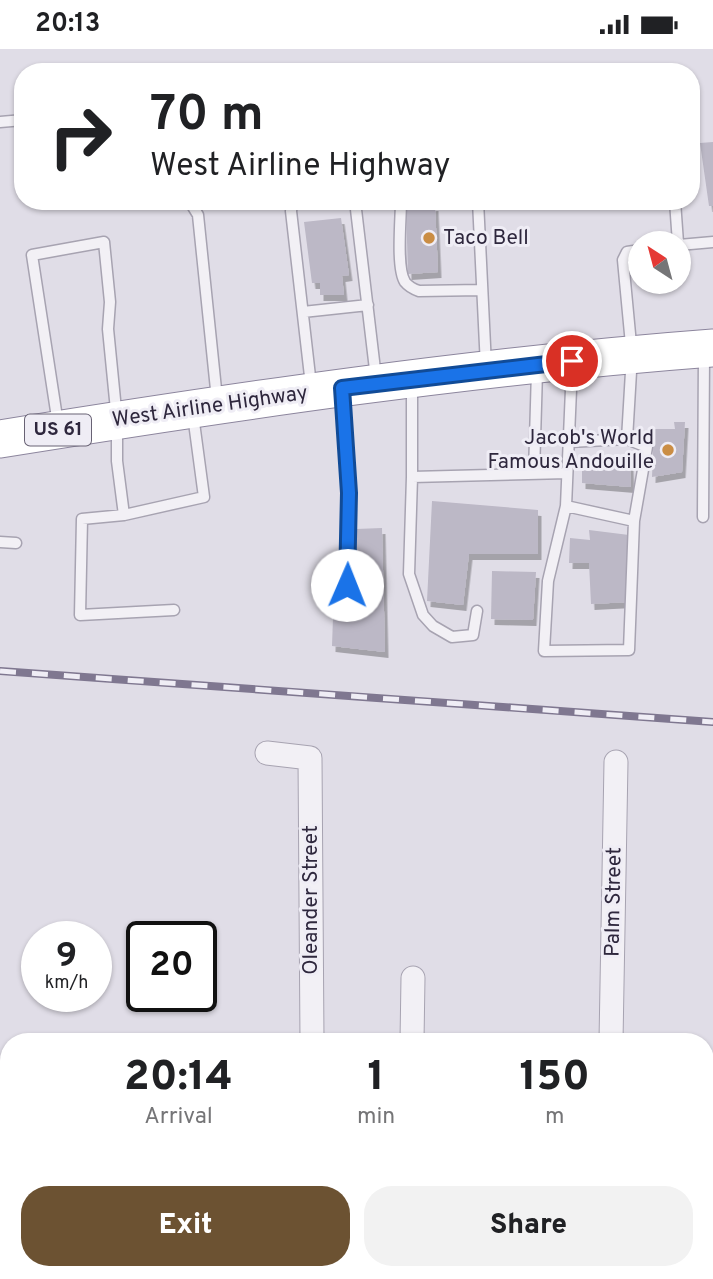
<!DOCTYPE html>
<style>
body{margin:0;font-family:Overpass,sans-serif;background:#f2f2f2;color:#202124;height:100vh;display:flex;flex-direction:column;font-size:26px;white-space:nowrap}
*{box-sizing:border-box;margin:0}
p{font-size:23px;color:#757577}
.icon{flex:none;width:38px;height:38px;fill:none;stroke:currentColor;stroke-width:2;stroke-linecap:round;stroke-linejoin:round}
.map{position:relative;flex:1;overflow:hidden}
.panel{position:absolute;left:0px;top:984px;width:714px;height:247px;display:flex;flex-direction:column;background:#fff;border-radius:28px 28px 0 0;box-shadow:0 2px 5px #0004}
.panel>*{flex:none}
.hud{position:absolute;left:14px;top:14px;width:686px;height:147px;border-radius:28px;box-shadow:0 2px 5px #0004;background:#fff;color:#202124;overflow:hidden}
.needle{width:46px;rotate:324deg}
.tools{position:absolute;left:628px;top:182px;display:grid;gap:14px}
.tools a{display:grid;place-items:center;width:63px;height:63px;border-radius:50%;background:#fff;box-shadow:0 2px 5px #0004;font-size:35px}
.speed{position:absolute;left:21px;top:872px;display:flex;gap:14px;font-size:35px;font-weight:700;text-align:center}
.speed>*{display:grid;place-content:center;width:91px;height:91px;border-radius:50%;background:#fff;box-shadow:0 2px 5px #0004;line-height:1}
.speed small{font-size:18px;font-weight:400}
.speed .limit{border:4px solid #111;border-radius:10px;background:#fff;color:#111}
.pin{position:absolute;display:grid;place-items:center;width:60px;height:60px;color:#fff;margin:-30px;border:4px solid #fff;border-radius:50%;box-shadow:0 2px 7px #0007}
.me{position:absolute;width:77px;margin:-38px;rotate:1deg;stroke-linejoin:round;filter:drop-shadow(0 0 5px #0008)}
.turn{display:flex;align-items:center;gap:24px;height:147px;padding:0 21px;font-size:32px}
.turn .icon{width:91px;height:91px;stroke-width:2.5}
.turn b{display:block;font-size:49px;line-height:60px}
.eta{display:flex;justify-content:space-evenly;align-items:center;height:119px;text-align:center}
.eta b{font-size:42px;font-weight:800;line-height:49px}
.primary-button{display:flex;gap:14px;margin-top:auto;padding:14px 21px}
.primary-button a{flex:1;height:80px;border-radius:28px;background:#6c5232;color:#fff;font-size:28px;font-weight:800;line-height:80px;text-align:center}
.primary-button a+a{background:#f2f2f2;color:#202124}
.status{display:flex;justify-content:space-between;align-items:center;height:49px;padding:0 35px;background:#fff;direction:ltr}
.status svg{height:19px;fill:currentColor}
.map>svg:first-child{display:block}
.building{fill:#bcb8c6;filter:url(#shadow)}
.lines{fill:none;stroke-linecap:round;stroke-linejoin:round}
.service-casing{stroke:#a7a3b1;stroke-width:13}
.minor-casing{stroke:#a7a3b1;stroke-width:25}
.trunk-casing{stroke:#8c859d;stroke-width:39}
.service{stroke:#f2f0f5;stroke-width:10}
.minor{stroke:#f2f0f5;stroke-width:23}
.trunk{stroke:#fff;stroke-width:37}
.rail-casing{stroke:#7f7790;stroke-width:8}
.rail{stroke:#efedf5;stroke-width:5;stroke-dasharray:16;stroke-linecap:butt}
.route-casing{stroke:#114b97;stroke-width:18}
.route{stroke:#1a73e8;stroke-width:12}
.poi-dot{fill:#ca8d44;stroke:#efedf5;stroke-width:2.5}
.labels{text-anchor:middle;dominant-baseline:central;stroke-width:6;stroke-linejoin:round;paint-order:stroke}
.shield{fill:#efedf5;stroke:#686274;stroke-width:2}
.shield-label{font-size:19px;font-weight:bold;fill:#2e273d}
.poi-label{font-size:21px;fill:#2e273d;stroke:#efedf5;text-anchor:start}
.street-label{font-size:21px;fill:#2e273d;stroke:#efedf5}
</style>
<div class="status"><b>20:13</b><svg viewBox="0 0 49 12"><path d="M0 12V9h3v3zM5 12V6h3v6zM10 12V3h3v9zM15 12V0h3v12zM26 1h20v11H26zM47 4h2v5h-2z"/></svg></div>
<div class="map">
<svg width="713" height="1230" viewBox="0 0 713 1230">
<defs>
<filter id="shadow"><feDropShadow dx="3.5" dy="6" stdDeviation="0" flood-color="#0004"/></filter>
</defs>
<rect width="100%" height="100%" fill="#e0dde7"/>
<path class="building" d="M713 93V157H709L700 94Z
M435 156 438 223 408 225 406 158Z
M341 169 349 226 342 227 344 246H320V234H312L304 173Z
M674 373H685L682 423 652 428 654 380H675Z
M582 415H630L631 438 582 434Z
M432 452 538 461V505H469L463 556 427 552Z
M382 479 385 603 332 597 333 568 354 566 356 480Z
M589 481 629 486V553L591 555 589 514H569L570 489 590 491Z
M492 522 536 523 533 571 491 570Z"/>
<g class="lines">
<defs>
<path id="service" d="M0 73 23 71
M187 152 190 153 198 166 217 350
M300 152 292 156 291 162 311 336
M355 152 376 329
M401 152C401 170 396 219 405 233 409 238 413 240 419 242L481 241
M478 152 486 317
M675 152 678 194
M679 196 713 193
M303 263 368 256
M412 337V428L409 525 423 566 433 577 452 588 473 586 477 562
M342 345 349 444 347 559
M58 375 32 206 104 193 110 253 108 280 117 371V412L124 466
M627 390 632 306 623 211 627 203 640 201
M569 393 627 390 647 398 634 472 629 601 544 602 548 532 566 457 572 317
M534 424 537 322
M412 428 567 424
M566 457 634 472
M703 468 704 306
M0 493 16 494
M174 561 80 566 82 470 124 466 204 448 193 366"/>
<path id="minor" d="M267 704 310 709 312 992
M412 992 413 929
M611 992 616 713
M314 1222V1230
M507 1230V1222"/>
<path id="trunk" d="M0 390C236 352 474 317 713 299"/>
</defs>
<use href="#service" class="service-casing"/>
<use href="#minor" class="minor-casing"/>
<use href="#trunk" class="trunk-casing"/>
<use href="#service" class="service"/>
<use href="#minor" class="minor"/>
<use href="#trunk" class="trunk"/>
<defs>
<path id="rail" d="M0 622 713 673"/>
</defs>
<use href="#rail" class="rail-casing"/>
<use href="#rail" class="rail"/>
</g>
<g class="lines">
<defs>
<path id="route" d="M347 536 349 444 342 339 572 312"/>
</defs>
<use href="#route" class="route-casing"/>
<use href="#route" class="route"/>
</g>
<g class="poi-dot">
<circle cx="429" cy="189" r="7"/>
<circle cx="668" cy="401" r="7"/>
</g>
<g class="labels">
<rect class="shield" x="25" y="365.5" width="66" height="31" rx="5"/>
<g class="shield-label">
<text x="58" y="381">US 61</text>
</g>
<g class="poi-label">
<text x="443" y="189">Taco Bell</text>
<text x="654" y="389" text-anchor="end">Jacob's World<tspan x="654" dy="24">Famous Andouille</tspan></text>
</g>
<g class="street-label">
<text transform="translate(210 358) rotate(-8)">West Airline Highway</text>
<text transform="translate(311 851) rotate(-90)">Oleander Street</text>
<text transform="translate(614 853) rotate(-89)">Palm Street</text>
</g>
</g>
</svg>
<div class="tools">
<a><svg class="needle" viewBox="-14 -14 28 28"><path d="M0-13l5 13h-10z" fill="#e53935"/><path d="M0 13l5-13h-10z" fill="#757577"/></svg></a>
</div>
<div class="speed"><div>9<small>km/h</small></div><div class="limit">20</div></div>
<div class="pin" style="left:572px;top:312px;background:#d93025"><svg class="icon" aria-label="arrive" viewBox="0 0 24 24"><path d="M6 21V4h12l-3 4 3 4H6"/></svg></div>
<svg class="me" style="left:347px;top:536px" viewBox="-20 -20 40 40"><circle r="19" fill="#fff"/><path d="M0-13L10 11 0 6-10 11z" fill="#1a73e8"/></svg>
<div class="hud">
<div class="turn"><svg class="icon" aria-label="right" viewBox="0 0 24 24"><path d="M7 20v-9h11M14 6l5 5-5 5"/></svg><div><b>70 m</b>West Airline Highway</div></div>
</div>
<section class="panel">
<div class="eta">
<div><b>20:14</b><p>Arrival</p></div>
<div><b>1</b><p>min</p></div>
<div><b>150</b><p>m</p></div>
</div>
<div class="primary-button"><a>Exit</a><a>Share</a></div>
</section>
</div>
